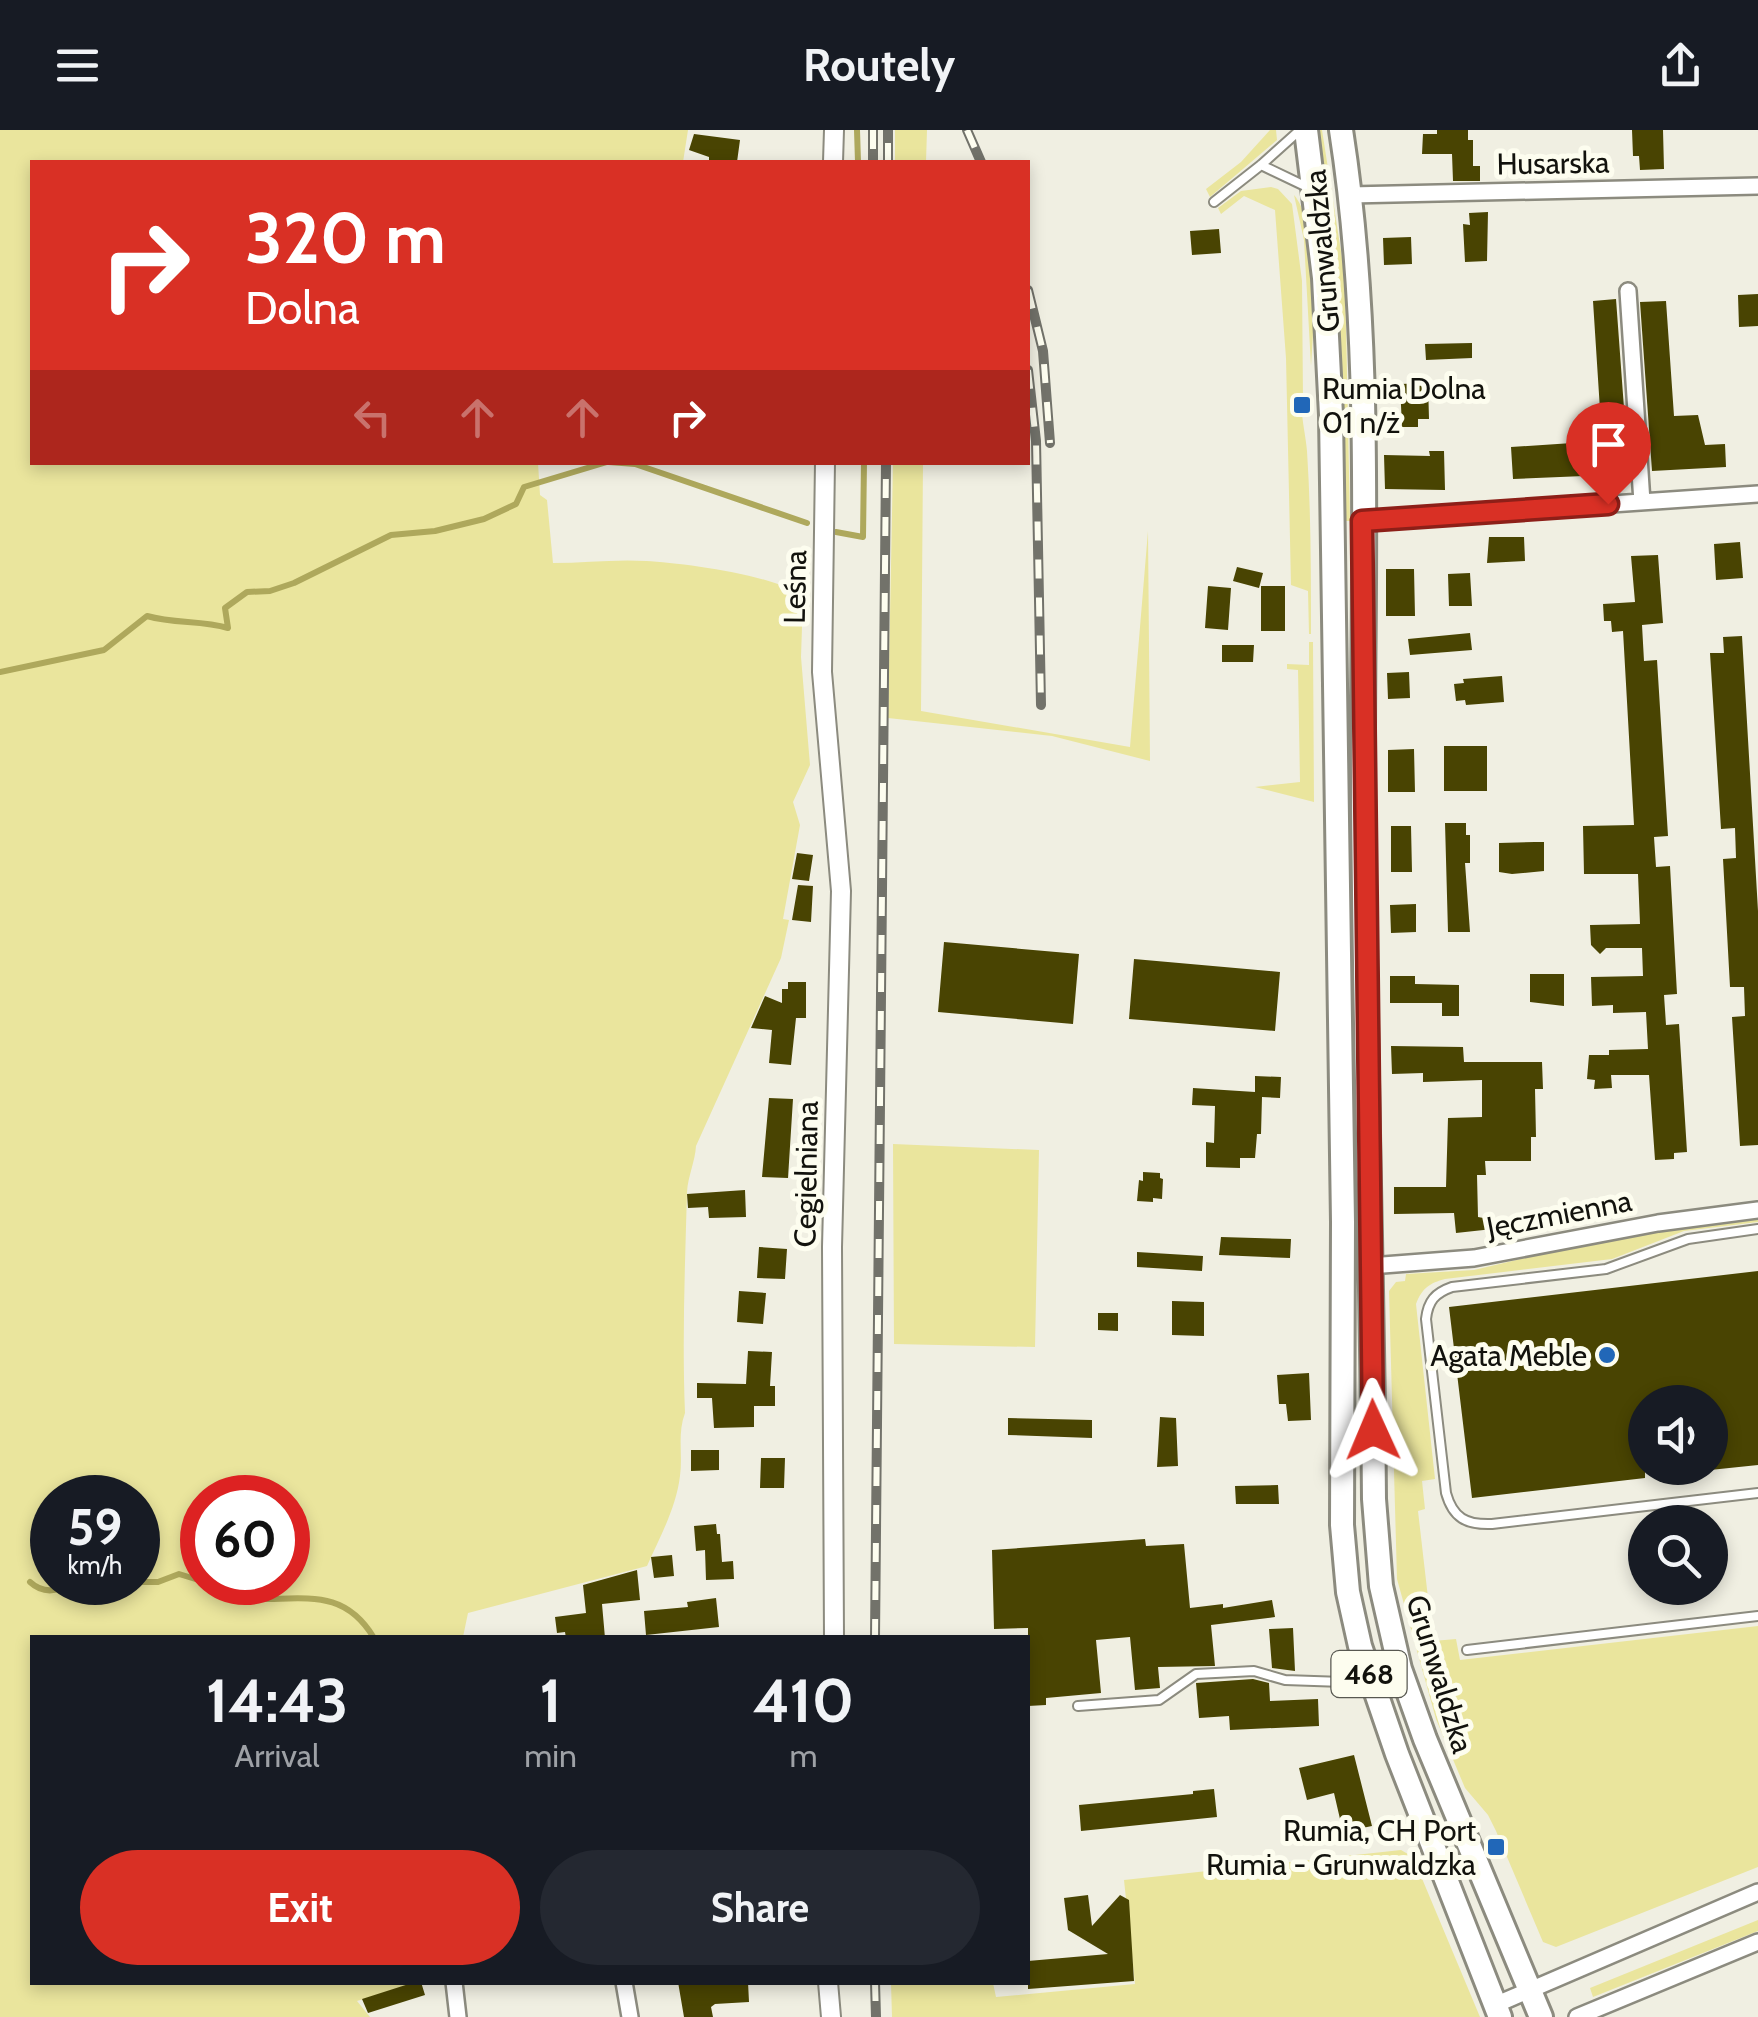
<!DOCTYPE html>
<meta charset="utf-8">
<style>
body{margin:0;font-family:Cabin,sans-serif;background:#242831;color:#f1f3f6;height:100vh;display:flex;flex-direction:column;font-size:38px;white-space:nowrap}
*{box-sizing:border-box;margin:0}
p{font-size:32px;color:#9ea1a6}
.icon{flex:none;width:55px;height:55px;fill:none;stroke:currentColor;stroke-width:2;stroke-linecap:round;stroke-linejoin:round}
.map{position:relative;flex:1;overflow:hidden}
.sheet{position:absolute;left:30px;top:1505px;width:1000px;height:350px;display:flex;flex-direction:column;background:#171b24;border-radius:0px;box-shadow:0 5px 15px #0003}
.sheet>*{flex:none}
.top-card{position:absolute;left:30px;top:30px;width:1000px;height:305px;border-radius:0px;box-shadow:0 5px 15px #0003;background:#d93025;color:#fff;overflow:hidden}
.fabs{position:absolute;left:1628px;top:1255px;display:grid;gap:20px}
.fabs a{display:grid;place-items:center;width:100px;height:100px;border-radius:50%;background:#171b24;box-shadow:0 5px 15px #0003;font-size:50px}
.speed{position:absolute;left:30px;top:1345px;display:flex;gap:20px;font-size:50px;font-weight:700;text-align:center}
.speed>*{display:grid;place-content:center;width:130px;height:130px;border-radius:50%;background:#171b24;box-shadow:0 5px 15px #0003;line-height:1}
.speed small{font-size:25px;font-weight:400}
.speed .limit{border:15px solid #d22;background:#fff;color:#111}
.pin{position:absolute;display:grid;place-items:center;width:85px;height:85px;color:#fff;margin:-102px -42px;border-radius:50% 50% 50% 0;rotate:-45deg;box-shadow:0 0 10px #0007}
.pin .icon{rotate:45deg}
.me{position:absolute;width:110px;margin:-55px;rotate:359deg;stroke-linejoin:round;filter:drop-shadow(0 0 8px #0008)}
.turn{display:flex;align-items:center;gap:35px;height:210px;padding:0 50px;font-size:45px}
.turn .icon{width:130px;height:130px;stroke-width:2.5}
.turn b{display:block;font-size:70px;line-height:85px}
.lanes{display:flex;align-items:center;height:95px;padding:0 50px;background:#0003;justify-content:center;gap:50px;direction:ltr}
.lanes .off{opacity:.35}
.eta{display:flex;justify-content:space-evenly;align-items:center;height:170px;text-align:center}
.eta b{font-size:60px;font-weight:700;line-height:70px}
.primary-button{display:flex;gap:20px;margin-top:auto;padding:20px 50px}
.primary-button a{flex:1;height:115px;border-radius:60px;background:#d93025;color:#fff;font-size:40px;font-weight:700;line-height:115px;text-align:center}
.primary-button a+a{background:#242831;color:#f1f3f6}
header{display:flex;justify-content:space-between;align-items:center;height:130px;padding:0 50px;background:#171b24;font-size:45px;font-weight:700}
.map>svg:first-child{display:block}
.green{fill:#eae59d;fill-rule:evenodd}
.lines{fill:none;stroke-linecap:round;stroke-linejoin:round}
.stream{stroke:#aea85c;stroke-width:6}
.building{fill:#494402}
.service-casing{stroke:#8c8b7f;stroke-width:12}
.minor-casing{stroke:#8c8b7f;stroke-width:20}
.tertiary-casing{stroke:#8c8b7f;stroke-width:22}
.primary-casing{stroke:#8c8b7f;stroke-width:28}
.service{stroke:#fff;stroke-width:8}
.minor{stroke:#fff;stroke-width:15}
.tertiary{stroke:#fff;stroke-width:18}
.primary{stroke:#fff;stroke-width:22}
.rail-casing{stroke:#72726a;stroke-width:10}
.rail{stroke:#fdfdef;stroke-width:6;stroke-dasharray:19;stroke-linecap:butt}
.route-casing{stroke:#8d1f18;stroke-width:25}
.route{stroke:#d93025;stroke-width:18}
.poi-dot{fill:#2167b8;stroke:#fdfdef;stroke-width:4}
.labels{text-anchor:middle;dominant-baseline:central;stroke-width:10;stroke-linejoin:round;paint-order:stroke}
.shield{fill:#fdfdef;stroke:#585851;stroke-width:2.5}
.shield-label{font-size:28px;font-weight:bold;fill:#12120d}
.street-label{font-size:30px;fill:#12120d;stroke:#fdfdef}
.poi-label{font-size:30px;fill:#12120d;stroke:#fdfdef;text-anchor:end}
</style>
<header><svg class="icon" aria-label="menu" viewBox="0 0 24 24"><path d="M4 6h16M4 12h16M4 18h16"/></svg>Routely<svg class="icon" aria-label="share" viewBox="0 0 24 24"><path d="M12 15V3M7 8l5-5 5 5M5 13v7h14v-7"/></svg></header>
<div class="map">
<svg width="1758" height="1887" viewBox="0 0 1758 1887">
<rect width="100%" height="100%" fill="#f0efe2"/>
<path class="green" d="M0 0H688L683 32H32V332L538 333 540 365 547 370 553 433C584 433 615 429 646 431 682 433 778 445 803 467L801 527 810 635 793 672 800 695 783 789 789 790 781 828 696 1016C695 1032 688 1046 687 1062 685 1136 682 1209 685 1283 677 1304 683 1325 680 1346 676 1378 660 1407 647 1436L468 1483 463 1507 32 1508V1852L415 1853 357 1871 370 1887H0ZM52 1368H138V1452H52ZM202 1368H288V1452H202Z
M895 0H927L926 32H895Z
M1270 0H1276L1277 10 1210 67 1206 59 1241 32Z
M1318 0H1322L1345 147 1350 391H1344C1343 260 1339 129 1318 0Z
M1271 57 1278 59 1292 74 1302 151 1303 271C1299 278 1306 306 1307 321 1311 382 1311 443 1311 504H1309L1308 461 1291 455 1286 228 1275 80 1244 66 1221 84 1218 78 1241 61Z
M1294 65C1320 95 1314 196 1311 236L1304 110Z
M893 333H923L921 581 1130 617 1148 401 1150 631 1052 606 888 588Z
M1309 512H1313L1314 672 1255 657 1300 652 1298 540 1287 539V534L1309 535Z
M893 1014 1039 1020 1035 1217 894 1214Z
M1758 1088V1092L1684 1101 1612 1129 1445 1149C1430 1153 1422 1158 1416 1174L1435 1349 1422 1351 1425 1379 1418 1381 1433 1511 1456 1509 1460 1530 1758 1496V1737L1556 1817 1543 1812 1496 1701 1488 1685 1465 1658 1436 1589 1397 1449 1389 1161 1396 1152 1405 1151 1406 1144 1474 1140 1567 1118 1670 1099Z
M1401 1720 1413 1727 1480 1887H892L891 1853H993L996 1867 1135 1854 1124 1750Z
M1758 1790V1801L1593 1867 1590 1858Z"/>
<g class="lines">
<path class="stream" d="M857 0 858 32
M609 332 635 334 807 393
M836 402 863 407 864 332
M0 542 104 520 147 486C175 494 201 490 228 498L225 478 247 462 270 461 294 453 391 405 435 401 484 389 516 374 524 357 607 332
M30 1452C43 1464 58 1462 73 1452
M113 1452H158L179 1444 202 1451
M206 1452C222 1457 243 1469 260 1469 309 1469 345 1460 374 1508"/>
</g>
<path class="building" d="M1437 0H1468V10H1473V36H1480V51H1453L1452 24H1422L1423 4H1437Z
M1632 0H1663L1664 39 1640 40 1639 26H1633Z
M694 4 740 10 737 32 709 31V27L689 20Z
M1488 82 1487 131 1465 132 1463 94 1470 95 1469 83Z
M1219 99 1221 123 1192 125 1190 101Z
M1411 107 1412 134 1384 135 1383 108Z
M1758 164V196L1739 197 1738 165Z
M1616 169 1628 333 1584 335V346L1513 349 1511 317 1602 311 1593 171Z
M1666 171 1674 286 1698 285 1705 315 1725 314 1726 337 1652 341 1640 172Z
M1472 213V228L1426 230 1425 214Z
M1428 253 1429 289H1418V297H1402L1400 254Z
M1429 321H1444L1445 360 1385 359 1384 325 1430 326Z
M1489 407H1524L1525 431 1487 433Z
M1740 412 1743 448 1716 450 1714 414Z
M1658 425 1663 493 1642 495 1644 531 1657 530 1668 706 1654 707 1656 737 1670 736 1677 864 1664 865 1666 895 1679 894 1687 1022 1674 1023V1029L1655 1030 1649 945H1611L1612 958 1594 959 1595 950 1587 949 1589 925H1609V920L1648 919 1646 882 1613 883V875L1592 876 1591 847 1643 846 1642 818H1606L1600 824 1591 815 1590 795 1640 794 1638 744H1584L1583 696 1634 695 1623 501 1612 502 1611 491H1604L1603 474 1635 472 1631 426Z
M1237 437 1263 443 1259 458 1233 451Z
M1386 439H1414L1415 486H1386Z
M1470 443 1472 476H1449L1448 444Z
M1208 456 1231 458 1228 500 1205 498Z
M1261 456H1285V501H1261Z
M1470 503 1472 520 1410 525 1408 509Z
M1742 506 1758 781V1015L1740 1016 1732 887 1745 886 1744 857H1730L1723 729 1736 728 1735 698 1721 699 1710 523H1724L1723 507Z
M1222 515H1254L1253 532H1222Z
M1409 542 1410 568 1388 569 1387 543Z
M1502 546 1504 572 1466 575 1465 570 1456 571 1454 554 1464 553 1463 549Z
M1444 616H1487V661H1444Z
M1414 619 1415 662H1388V620Z
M1445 693H1466V705H1470V733H1465L1470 802H1448Z
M1391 696H1411L1412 742H1391Z
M1535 712H1544V741L1512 744 1499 742V713Z
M797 723 813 725 809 751 792 749Z
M798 755 813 756 811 792 792 790Z
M1416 774V802L1391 803 1390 775Z
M944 812 1079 824 1073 894 938 882Z
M1134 829 1280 842 1275 901 1129 889Z
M1530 844H1564V876L1530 872Z
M1390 846H1415V854L1459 855V886H1442V873H1390Z
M788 852H806V888H796L791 935 769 933 772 900 751 898 765 866 782 873V859H788Z
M1391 916 1463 917 1464 932H1542L1543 959H1535L1536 1007H1531V1031H1485L1486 1045H1477L1478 1087 1511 1093V1097L1456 1103 1454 1083 1394 1084V1057H1446L1448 988 1482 987V950L1423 952V943L1392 944Z
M1255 946 1281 947 1280 968 1262 967 1261 1004H1257L1255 1028H1240V1038L1206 1037V1012L1214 1013 1215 976 1192 975 1193 958 1255 962Z
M769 968 793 969 788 1048 762 1047Z
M1143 1042 1160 1043V1048L1163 1049 1162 1069 1153 1068V1072L1137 1071 1139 1050 1143 1051Z
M745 1060 746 1087 709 1088 708 1077 688 1078 687 1064Z
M1221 1107 1291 1109 1290 1128 1219 1125Z
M759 1117 787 1119 785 1149 757 1148Z
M1137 1122 1203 1126 1202 1141 1137 1137Z
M1758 1141V1335L1710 1340V1272H1645V1348L1472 1368 1449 1177Z
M739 1161 766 1163 763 1194 737 1192Z
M1172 1171 1204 1172V1206L1172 1205Z
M1098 1183H1118V1201L1098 1200Z
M748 1221 772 1222 770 1256H775V1276H754V1297L714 1298 712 1268H697V1253L746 1254Z
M1309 1243 1311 1290 1288 1291 1286 1274H1279L1277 1245Z
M1160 1287 1176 1288 1178 1336 1157 1337Z
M1008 1288 1092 1290V1308L1008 1305Z
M691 1320H719V1340L691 1341Z
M761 1328H785L784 1358H760Z
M1278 1355 1279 1374H1236L1235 1356Z
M716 1394 717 1404H720L722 1432 733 1431 734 1449 706 1450 705 1420 696 1421 694 1396Z
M1145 1409 1146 1416 1184 1414 1190 1478 1223 1474V1478L1272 1470 1275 1487 1211 1495 1215 1536 1158 1537 1160 1558 1135 1560 1130 1507 1096 1510 1101 1563 1046 1568V1575L1028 1576V1498L994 1499 992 1420Z
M672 1425 674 1446 654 1448 651 1427Z
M637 1440 640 1470 602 1474 605 1508H566L565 1502 557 1503 555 1487 586 1483 583 1455Z
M716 1468 719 1497 646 1505 644 1481 688 1477 687 1472Z
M1293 1498 1295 1541 1272 1538 1269 1499Z
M1253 1549 1269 1553 1270 1571 1318 1569 1319 1596 1230 1600 1229 1586 1199 1588 1196 1553Z
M1354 1625 1372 1696 1343 1702 1334 1663 1307 1670 1299 1638Z
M1214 1659 1217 1687 1081 1701 1079 1675 1193 1664V1661Z
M1088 1765 1092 1796 1120 1765 1129 1770 1134 1851 1028 1859V1831L1108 1824 1068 1800 1064 1768Z
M415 1852H421L425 1865 368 1883 362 1869Z
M678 1852H748L749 1872 715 1874 711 1877 713 1887H684Z"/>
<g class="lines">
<defs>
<path id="service" d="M1261 35 1307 57
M1214 72 1261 35 1300 0
M1758 1099 1688 1109 1606 1139 1452 1157C1435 1163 1428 1171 1426 1189L1446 1363C1453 1388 1466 1395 1492 1394L1758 1363
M1467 1520 1758 1486
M1078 1576 1159 1570 1196 1544 1254 1541 1285 1550 1343 1552 1368 1545"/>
<path id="minor" d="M1350 65 1758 56
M1628 161 1642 372
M1362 391 1758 364
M1370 1136 1474 1128 1658 1093 1758 1080
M454 1852 458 1887
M624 1852 630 1887
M1495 1875 1758 1762
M1577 1887 1758 1812"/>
<path id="tertiary" d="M833 32 834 0
M825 332 822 542 841 761 832 1117 834 1508
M828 1852 831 1887"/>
<path id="primary" d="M1306 0 1324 148 1331 285 1343 1092 1342 1395 1348 1462 1360 1516 1397 1624 1500 1887
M1341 0C1374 211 1362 437 1363 650 1364 890 1372 1129 1374 1369L1381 1456 1400 1539 1425 1609 1541 1887"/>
</defs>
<use href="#service" class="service-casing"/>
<use href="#minor" class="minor-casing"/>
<use href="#tertiary" class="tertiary-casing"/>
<use href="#primary" class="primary-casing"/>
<use href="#service" class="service"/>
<use href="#minor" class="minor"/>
<use href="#tertiary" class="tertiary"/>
<use href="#primary" class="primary"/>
<defs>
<path id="rail" d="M873 0V32
M967 0 981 32
M888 32V0
M1028 160 1043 221 1050 313
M1028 240 1036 311 1041 575
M875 1508 886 332
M875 1852 876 1887"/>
</defs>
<use href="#rail" class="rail-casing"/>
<use href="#rail" class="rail"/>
</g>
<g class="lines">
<defs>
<path id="route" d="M1373 1300 1362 391 1608 374"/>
</defs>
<use href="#route" class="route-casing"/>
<use href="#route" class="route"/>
</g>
<g class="poi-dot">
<rect x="1292" y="265" width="20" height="20" rx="5"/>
<circle cx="1607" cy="1225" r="10"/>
<rect x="1486" y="1707" width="20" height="20" rx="5"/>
</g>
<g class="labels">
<rect class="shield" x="1331.5" y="1521" width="75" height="46" rx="8"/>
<g class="shield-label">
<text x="1369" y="1544">468</text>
</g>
<g class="street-label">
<text transform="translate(1553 33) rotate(-1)">Husarska</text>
<text transform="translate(1322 121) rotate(-95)">Grunwaldzka</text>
<text transform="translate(795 457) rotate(-89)">Leśna</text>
<text transform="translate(806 1044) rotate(-89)">Cegielniana</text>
<text transform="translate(1559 1084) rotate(-11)">Jęczmienna</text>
<text transform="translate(1440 1544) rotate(73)">Grunwaldzka</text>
</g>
<g class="poi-label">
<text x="1322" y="258" text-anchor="start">Rumia Dolna<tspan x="1322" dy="34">01 n/ż</tspan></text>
<text x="1587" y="1225">Agata Meble</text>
<text x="1476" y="1700">Rumia, CH Port<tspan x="1476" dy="34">Rumia - Grunwaldzka</tspan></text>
</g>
</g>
</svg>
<div class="fabs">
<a><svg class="icon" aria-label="sound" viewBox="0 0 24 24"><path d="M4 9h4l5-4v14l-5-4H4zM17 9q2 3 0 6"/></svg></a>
<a><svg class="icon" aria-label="search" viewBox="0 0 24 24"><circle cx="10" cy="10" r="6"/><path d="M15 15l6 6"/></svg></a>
</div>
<div class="speed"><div>59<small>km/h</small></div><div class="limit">60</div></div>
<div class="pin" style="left:1608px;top:374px;background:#d93025"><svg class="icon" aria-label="arrive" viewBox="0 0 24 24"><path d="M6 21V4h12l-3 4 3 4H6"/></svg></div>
<svg class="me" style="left:1373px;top:1300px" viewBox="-20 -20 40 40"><path d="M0-17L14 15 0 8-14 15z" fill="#d93025" stroke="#fff" stroke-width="4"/></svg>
<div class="top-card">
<div class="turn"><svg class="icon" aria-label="right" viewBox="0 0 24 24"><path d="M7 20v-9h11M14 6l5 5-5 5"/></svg><div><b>320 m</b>Dolna</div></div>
<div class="lanes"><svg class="icon off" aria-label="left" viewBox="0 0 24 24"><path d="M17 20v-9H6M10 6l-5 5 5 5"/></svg><svg class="icon off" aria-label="ahead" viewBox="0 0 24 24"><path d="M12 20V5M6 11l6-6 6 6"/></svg><svg class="icon off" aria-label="ahead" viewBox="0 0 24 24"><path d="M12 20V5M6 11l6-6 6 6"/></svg><svg class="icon" aria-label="right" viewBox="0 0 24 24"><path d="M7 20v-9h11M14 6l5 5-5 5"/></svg></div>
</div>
<section class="sheet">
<div class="eta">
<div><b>14:43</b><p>Arrival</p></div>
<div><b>1</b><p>min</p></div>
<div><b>410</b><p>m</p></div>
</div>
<div class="primary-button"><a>Exit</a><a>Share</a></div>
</section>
</div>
